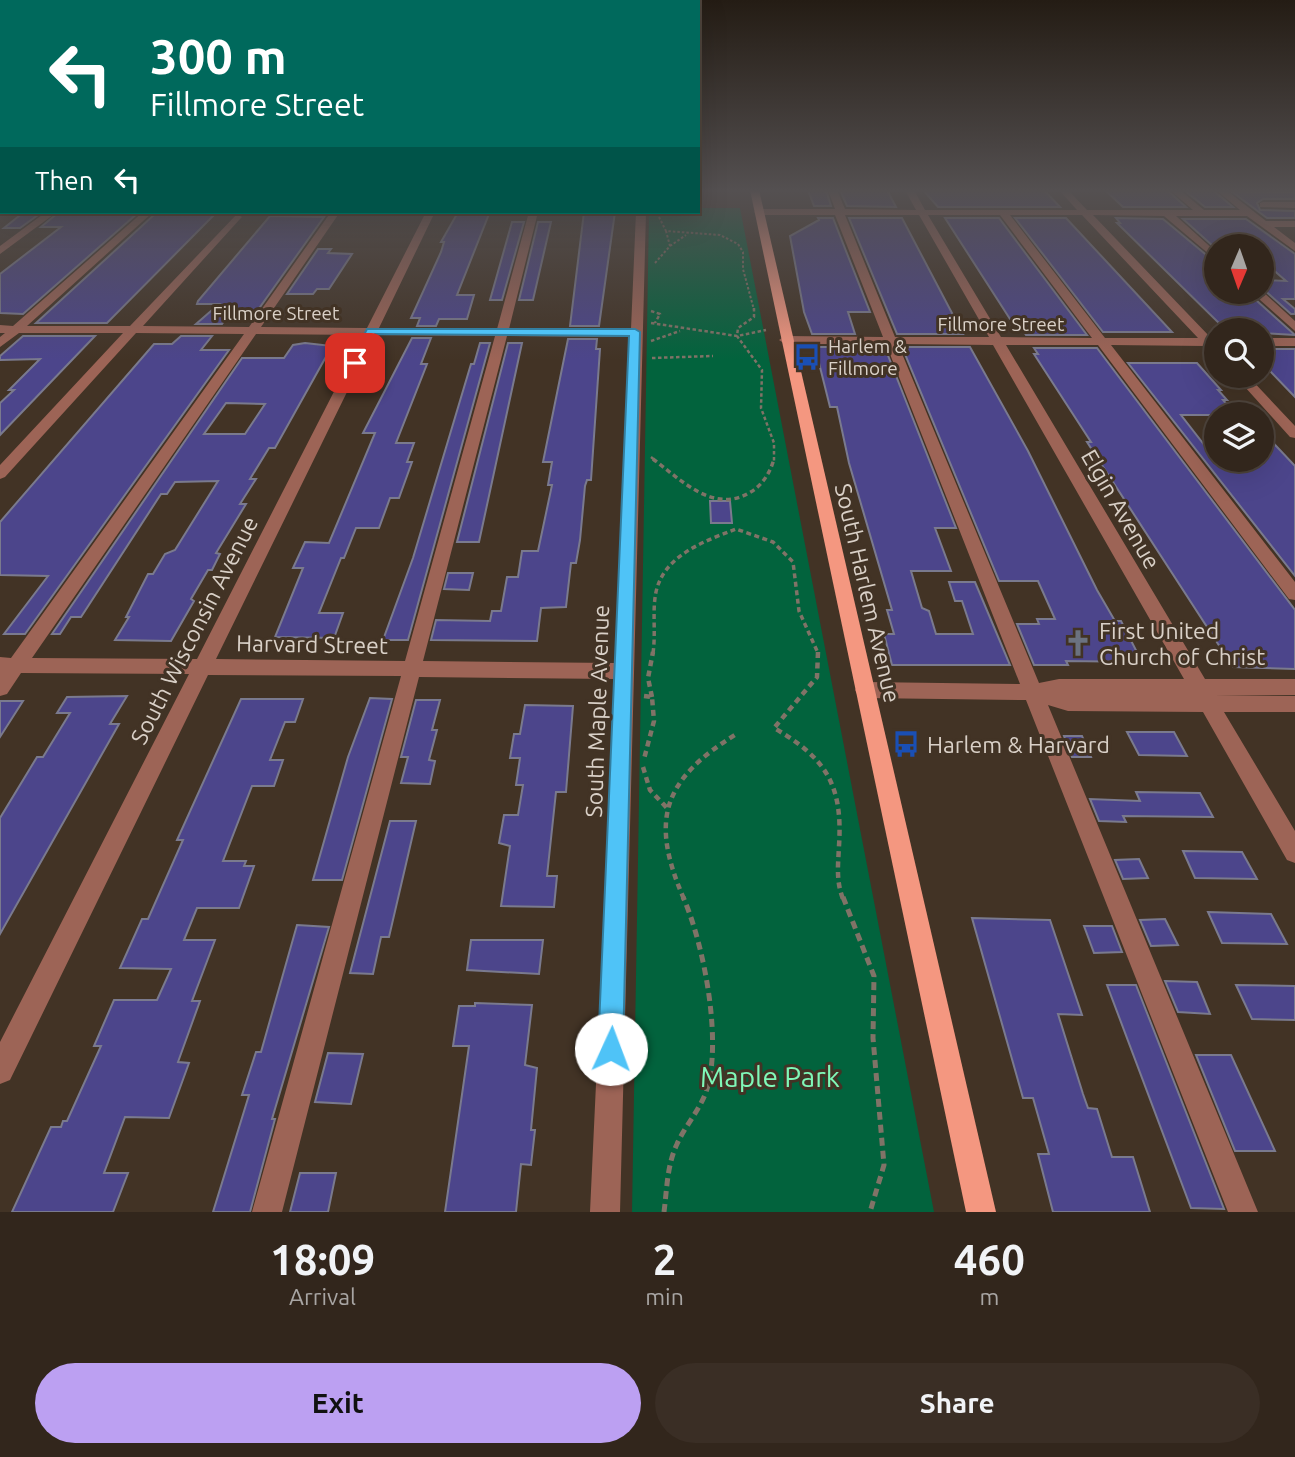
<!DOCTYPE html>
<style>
body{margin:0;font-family:Ubuntu,sans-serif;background:#3a2e25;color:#f1f3f6;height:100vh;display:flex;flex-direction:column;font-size:26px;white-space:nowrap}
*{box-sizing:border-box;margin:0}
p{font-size:23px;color:#a8a5a3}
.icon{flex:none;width:38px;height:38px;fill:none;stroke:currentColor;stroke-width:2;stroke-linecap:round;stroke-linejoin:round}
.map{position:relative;height:1212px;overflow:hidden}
.sheet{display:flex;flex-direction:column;background:#32261c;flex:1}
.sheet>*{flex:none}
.top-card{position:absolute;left:0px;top:0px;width:700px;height:214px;box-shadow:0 7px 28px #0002,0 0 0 2px #4d433b;background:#00695c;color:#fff;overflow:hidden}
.needle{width:46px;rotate:182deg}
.tools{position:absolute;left:1204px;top:234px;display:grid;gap:14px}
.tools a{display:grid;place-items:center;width:70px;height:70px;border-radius:50%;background:#32261c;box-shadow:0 7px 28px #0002,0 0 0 2px #4d433b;font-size:35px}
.pin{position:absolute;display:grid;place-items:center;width:60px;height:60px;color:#fff;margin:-30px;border-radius:14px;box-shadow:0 4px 10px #0006}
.me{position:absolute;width:77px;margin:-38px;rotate:2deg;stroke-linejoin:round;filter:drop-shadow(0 0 5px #0008)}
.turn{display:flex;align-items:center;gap:24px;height:147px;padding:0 35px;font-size:32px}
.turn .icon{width:91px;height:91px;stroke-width:2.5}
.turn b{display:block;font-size:49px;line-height:60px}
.then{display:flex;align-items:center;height:66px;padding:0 35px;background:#0003;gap:14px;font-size:26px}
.eta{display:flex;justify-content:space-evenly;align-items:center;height:119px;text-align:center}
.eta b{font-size:42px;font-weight:700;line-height:49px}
.primary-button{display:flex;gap:14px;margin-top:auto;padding:14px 35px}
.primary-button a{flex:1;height:80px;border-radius:42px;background:#bca0f2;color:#111;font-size:28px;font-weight:700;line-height:80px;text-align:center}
.primary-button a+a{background:#3a2e25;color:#f1f3f6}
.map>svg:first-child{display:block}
.green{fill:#02633d}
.building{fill:#4c458b;stroke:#7a7a8e;stroke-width:2;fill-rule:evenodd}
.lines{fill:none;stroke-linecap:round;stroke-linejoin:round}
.path-far4{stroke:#807367;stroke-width:2;stroke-dasharray:2.5 2;stroke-linecap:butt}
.path-far3{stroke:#807367;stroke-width:2.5;stroke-dasharray:3.5 2.5;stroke-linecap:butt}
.path-far2{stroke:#807367;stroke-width:3.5;stroke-dasharray:5 3.5;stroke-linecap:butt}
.path-far1{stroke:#807367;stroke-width:4.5;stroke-dasharray:6 4.5;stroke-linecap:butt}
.path{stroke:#807367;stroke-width:5;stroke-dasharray:8 5;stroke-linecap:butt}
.minor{fill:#9d6456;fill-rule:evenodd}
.major{fill:#f49780;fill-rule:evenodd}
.route{fill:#4fc3f7;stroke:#337fa1;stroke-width:2}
.labels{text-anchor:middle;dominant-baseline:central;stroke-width:6;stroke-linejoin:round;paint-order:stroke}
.far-street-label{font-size:19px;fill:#d9d0c7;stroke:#423325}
.far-poi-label{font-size:19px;fill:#d9d0c7;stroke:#423325;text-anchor:start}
.street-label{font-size:23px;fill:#d9d0c7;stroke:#423325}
.poi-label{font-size:23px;fill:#d9d0c7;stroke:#423325;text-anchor:start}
.near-park-label{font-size:28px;fill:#7ff8b8;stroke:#423325}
</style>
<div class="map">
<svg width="1295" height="1212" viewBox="0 0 1295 1212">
<rect width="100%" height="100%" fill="#423325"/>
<path class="green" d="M698 208H740L934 1212H632L649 212H698Z"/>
<path class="building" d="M808 190H826L831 206H814Z
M840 190H887L896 207 847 206Z
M923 190H1044L1060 207H938Z
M1105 190H1167L1186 207H1123Z
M1184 190 1214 191 1233 207H1205Z
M1231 191 1295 192V199H1263L1257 203 1260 210 1295 211V218H1267Z
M24 212H42L20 228H4Z
M59 212H139L23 314 0 313V274L61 227H41Z
M584 212H615L599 326H570Z
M155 214 214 215 107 323H36Z
M457 214H489L457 295H474L467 319H439L436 326H417L420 318H411L441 252 444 242H441Z
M270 216 324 217 253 317H227L222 324H196L219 304H197L198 301Z
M818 218H833L870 312H848L855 334H812L804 312 790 236 819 220Z
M849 218H902L963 334H897Z
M945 218H999L1087 335H1026L1016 319H1010Z
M1015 218H1066L1172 332H1103Z
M1116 218 1163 219 1216 263V292H1247L1295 335 1227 331 1117 223H1120Z
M1183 219H1246L1295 254V299H1283L1295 309V314H1291L1262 288V280L1286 281 1262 260V247H1214Z
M512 222H524L502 300H490Z
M538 222H551L533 300H519Z
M318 249H331L328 253 352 254 329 289H317L313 294H287Z
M23 336H95L0 435V403L14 390H9L40 359 0 360V356Z
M181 336H212L201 350H229L25 634H4L48 576 0 575V522L154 344H172Z
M412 338H431L421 364H427L396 443H414L407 462H412L399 498H390L379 528H356L344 558H341L319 613H343L334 638 275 637 303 568H293L305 542 329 543 375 433H363Z
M568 339H597L596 349H600L591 480H587L585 486 580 540 576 563H571L566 607 541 608 537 641 431 640 436 620 490 621 492 611H501L507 577H518L522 551H538L552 485H548L552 462H543Z
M305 343 332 346 275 448H269L250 479H256L240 504H246L216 553 220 554 212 570H208L191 599 194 601 171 641 115 640 129 617H126L148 574H153L165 554 175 550 218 481 175 482 167 494H161L81 617H71L60 634H52L242 358H284L293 345ZM226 403 265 404 245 434H204Z
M480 343H490L408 640H383L413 558 471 364H474Z
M508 343H522L479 542H457Z
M815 347H860L862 353H887L956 528H935L951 571H911L922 608 929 611 936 634H973L962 601H955L949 582H975L1010 665H892L884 634H894L887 610H892L849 463 837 407H830Z
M902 347H970L1028 451 1097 590 1115 621H1121L1142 662 1066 661 1068 665H1034L1017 624H1039L1037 619H1055L1038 581H999Z
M1034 348H1097L1295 610V669L1233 667 1087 442H1091L1034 354H1038Z
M1262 349H1295V397L1270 371H1262Z
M1128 363H1197L1221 390H1218L1227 400H1223L1236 415H1181L1216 460H1262V431L1295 466V576Z
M710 501H730L732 523H711Z
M448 573H473L469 590 444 589Z
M127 696 110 724H119L0 934V818L37 757H43L70 713H57L67 697Z
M370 698 392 699 342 880H313L348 757Z
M241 699H303L295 722H285L270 760H283L274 786H252L223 861H246L244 866H254L239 908H197L184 940H215L192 1001H200L178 1062 189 1063 169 1118 125 1117 104 1173H128L113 1212H12L51 1127H61L63 1121H67L101 1046H94L114 1000H157L171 969 120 968 142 919H148L183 840H177Z
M416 700H440L432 730H437L429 760 435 761 430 784 401 783 408 757H401Z
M0 701H23L0 737Z
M525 705 573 706 566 792H556L547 876H557L554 907 501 906 510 846 499 843 504 815H518L523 785H516L520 758H510L514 734H520Z
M1127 732H1174L1187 756 1139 755Z
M1064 736H1082L1091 757H1072Z
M1136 792 1200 793 1213 817 1123 816 1126 822 1099 821 1090 799 1140 801Z
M390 821H416L389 937H381L373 974 350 973Z
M1183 851 1242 852 1257 879 1195 878Z
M1139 859 1148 878 1123 879 1115 860Z
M1208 912 1271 914 1287 944 1222 943Z
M972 918 1050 920 1082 1015 1058 1014 1083 1094 1088 1108 1097 1109 1112 1157H1133L1150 1212H1053L1038 1154H1049L1033 1098H1023Z
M1165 919 1178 945 1151 946 1140 920Z
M297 925 329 927 272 1119H275L250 1212H213L249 1095H242L256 1052H261Z
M1084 926H1112L1122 952 1094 953Z
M471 940H543L539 974 467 970Z
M1165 981 1197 982 1210 1014 1178 1012Z
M1107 985H1136L1224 1209 1191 1208Z
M1236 985 1295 986V1020L1252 1019Z
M475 1003 532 1005 525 1065 537 1068 531 1130H535L531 1165 521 1164 516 1212H445L469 1046H453L459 1006H475Z
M328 1053 363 1054 351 1104 315 1102Z
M1196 1055H1231L1275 1151H1235Z
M300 1173H336L328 1212H290Z"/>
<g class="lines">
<path class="path-far4" d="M657 213 666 231 720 235 738 244 743 252V269L754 310
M670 246 686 235
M655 263 670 246 666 231"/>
<path class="path-far3" d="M754 308V317L738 328 737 336 762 370 761 408 774 443V461
M651 311 660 314 655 323
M651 323 737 336 766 330
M651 341 680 331
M652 358 713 356
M651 457 656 461"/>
<path class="path-far2" d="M653 459C680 479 713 514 749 493 762 486 770 473 774 459
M653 653C656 633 652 611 656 592 664 555 705 541 736 529L773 542 793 562 799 611 818 653"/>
<path class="path-far1" d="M818 652 817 677 774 728C826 758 843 785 839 846 838 866 836 881 843 899
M644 696 652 697 654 721 644 759
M652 697 648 678 653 652
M643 767 650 790 667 808
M684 899C649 819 663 779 738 733"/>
<path class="path" d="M843 897 874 976 873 1038 884 1165 870 1212
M664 1212C667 1189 667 1165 677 1144 685 1126 699 1111 706 1092 723 1043 704 944 683 897"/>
<path class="minor" d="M828 190H837L845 209 916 210 905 190H914L925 210H1077L1059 190H1068L1087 210H1193L1170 190H1180L1204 210H1240L1216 190H1226L1266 221H1295V227H1274L1295 243V251L1247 216H1176L1216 252V260L1164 216 1093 215 1211 338H1216V346L1211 349 1205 346 1111 345 1295 582V600L1289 599 1098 345H1006L1205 679H1295V695H1214L1295 696V712H1224L1295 831V863L1287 860 1203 712 1068 711 1048 705 1258 1212H1228L1026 700 865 698 858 696 855 690 858 684 865 682 1020 684 886 344H785L779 340 785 336 883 337 835 215H759L754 212 759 209H835ZM845 215H919L989 337H895ZM928 215H1000L1092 338 1001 337ZM1010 215H1082L1198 338H1105ZM898 344 993 345 1184 679H1059L1039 683Z
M0 199H2V205H0Z
M1263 202H1295V208L1260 207V203Z
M46 212H57L0 254V246Z
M143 212H153L27 326H130L237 214 242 217 240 219 143 326 249 327 331 212H340L261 327 367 328 426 212H435L379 328 497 329 529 212H538L509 329H631L636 212H646L620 1212H590L615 679 419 677 282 1212H252L401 676 208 675 10 1080 0 1084V1042L189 674 21 673 7 694 0 696V657L11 658 244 334 136 333 5 477 0 479V465L123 333H19L0 347V337L5 333H0V325L13 326ZM256 334 363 335 197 659 32 658ZM375 335 495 336 405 661 216 659ZM507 336 631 337 615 663 423 661Z
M1262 291 1295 321V331L1251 292Z
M1262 338H1295V346H1262Z
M1235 376H1248L1295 426V438L1290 437Z"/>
<path class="major" d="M750 190H759L996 1212H966Z"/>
</g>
<linearGradient id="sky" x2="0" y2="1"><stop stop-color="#241c14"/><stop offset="0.53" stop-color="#545051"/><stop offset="1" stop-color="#545051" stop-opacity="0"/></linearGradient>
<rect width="1295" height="360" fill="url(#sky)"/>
<path class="route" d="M367 329H635L640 332 623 1049 619 1057 611 1061 602 1057 598 1049 629 336 375 334 359 366H351L349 363Z"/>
<defs>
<symbol id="bus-bare" viewBox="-9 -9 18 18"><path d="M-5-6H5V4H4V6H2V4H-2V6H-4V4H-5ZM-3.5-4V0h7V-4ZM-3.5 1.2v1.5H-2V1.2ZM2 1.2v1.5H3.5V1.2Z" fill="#1a4fb4" stroke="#423325" stroke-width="2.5" paint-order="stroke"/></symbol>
<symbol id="church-bare" viewBox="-9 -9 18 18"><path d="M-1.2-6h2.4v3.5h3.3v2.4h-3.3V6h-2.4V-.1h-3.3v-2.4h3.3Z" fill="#6b7280" stroke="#423325" stroke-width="2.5" paint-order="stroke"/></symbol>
</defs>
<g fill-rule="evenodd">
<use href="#bus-bare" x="788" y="338" width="38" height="38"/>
<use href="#church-bare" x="1059" y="624" width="38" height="38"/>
<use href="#bus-bare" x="887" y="725" width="38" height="38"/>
</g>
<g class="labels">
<g class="far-street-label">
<text x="276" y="313">Fillmore Street</text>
<text x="1001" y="324">Fillmore Street</text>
</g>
<g class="far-poi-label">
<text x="828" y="346">Harlem &amp;<tspan x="828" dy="22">Fillmore</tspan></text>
</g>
<g class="street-label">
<text transform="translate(1121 509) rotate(60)">Elgin Avenue</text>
<text transform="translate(868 593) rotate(77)">South Harlem Avenue</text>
<text transform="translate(194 630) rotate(-63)">South Wisconsin Avenue</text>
<text transform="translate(312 644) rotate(1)">Harvard Street</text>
<text transform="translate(597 711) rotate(-88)">South Maple Avenue</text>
</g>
<g class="poi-label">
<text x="1099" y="630">First United<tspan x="1099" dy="26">Church of Christ</tspan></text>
<text x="927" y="744">Harlem &amp; Harvard</text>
</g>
<g class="near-park-label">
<text x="770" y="1076">Maple Park</text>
</g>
</g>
</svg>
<div class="tools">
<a><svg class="needle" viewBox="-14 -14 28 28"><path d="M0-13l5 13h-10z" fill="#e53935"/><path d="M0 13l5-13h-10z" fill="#a8a5a3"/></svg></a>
<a><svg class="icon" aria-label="search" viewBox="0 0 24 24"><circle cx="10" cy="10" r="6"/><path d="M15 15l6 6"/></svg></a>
<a><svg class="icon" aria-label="layers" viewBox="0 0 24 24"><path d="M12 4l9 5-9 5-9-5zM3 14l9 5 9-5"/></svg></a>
</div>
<div class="pin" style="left:355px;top:363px;background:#d93025"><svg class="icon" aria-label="arrive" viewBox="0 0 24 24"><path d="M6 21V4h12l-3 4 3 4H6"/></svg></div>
<svg class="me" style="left:611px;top:1049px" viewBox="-20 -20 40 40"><circle r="19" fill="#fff"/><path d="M0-13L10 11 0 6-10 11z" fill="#4fc3f7"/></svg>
<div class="top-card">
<div class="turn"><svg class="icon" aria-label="left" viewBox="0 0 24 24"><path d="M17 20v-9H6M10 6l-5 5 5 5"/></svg><div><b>300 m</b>Fillmore Street</div></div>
<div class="then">Then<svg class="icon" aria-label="left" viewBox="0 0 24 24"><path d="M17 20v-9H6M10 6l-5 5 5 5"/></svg></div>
</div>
</div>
<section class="sheet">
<div class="eta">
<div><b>18:09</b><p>Arrival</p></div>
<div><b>2</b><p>min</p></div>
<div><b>460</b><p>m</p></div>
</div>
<div class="primary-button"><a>Exit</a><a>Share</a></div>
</section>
